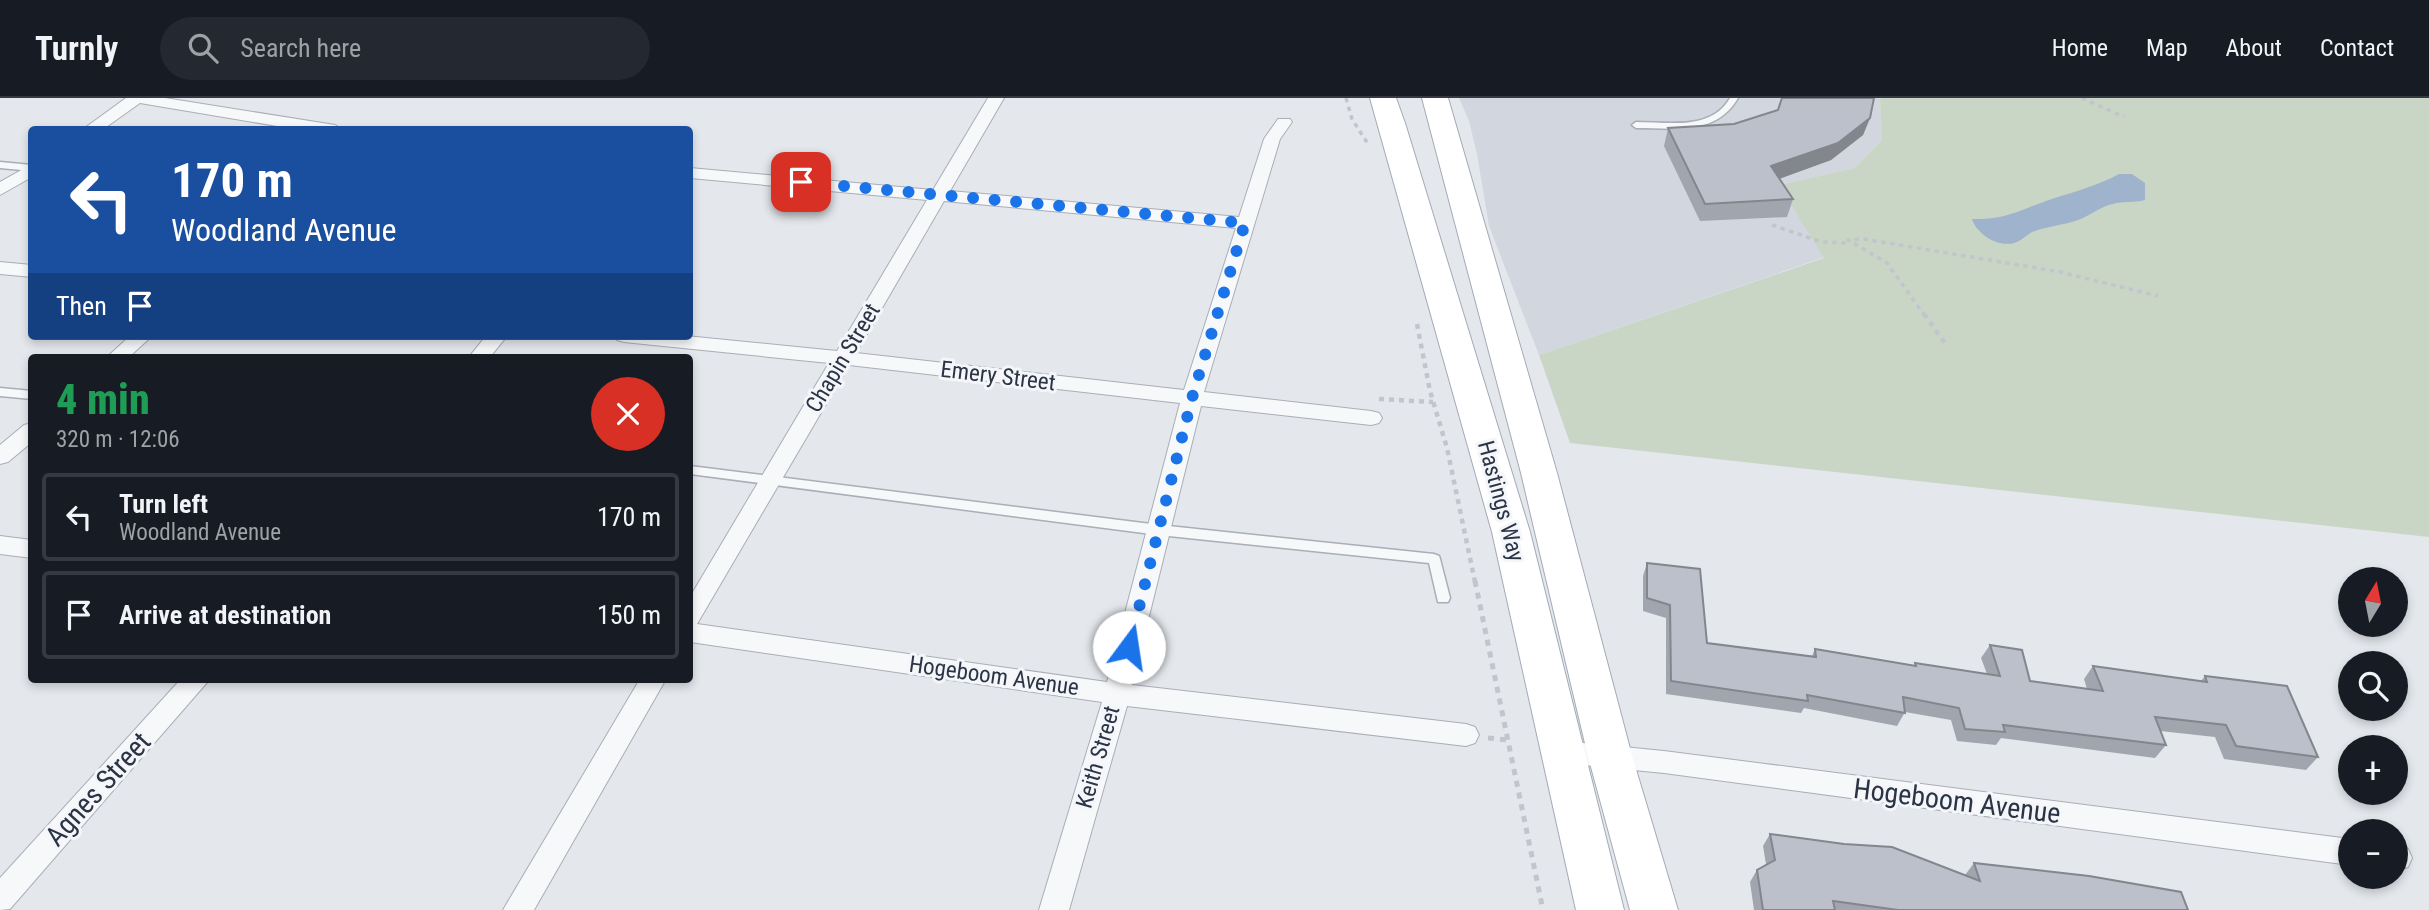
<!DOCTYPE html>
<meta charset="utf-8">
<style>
body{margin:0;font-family:"Roboto Condensed",sans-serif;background:#242831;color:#f1f3f6;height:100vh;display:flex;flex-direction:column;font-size:26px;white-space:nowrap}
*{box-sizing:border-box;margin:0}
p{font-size:23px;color:#9ea1a6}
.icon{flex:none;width:38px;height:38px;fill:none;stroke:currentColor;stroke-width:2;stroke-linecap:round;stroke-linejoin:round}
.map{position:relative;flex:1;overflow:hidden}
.drawer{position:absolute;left:28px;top:256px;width:665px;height:329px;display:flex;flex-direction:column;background:#171b24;border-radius:7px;box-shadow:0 4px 10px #0003}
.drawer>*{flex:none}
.top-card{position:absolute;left:28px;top:28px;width:665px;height:214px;border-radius:7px;box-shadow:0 4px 10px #0003;background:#1a4fa0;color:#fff;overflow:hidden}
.needle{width:46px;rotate:10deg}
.tools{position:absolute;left:2338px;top:469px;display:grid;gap:14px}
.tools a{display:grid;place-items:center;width:70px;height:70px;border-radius:50%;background:#171b24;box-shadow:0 4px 10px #0003;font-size:35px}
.pin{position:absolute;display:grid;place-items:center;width:60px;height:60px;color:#fff;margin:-30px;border-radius:14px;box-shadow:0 4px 10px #0006}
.me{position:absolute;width:77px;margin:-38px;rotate:14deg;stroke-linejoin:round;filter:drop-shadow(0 0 5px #0008)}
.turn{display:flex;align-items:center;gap:24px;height:147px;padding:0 28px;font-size:32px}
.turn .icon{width:91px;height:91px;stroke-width:2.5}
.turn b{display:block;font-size:49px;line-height:60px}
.then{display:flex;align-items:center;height:66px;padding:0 28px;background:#0003;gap:14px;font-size:26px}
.round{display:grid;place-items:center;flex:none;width:74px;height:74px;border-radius:37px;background:#242831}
.overview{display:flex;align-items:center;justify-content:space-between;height:119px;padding:0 28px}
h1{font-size:42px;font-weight:800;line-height:52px;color:#1e9e55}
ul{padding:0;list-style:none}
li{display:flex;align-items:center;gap:21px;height:88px;margin:0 14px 10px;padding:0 14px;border:4px solid #363941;border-radius:7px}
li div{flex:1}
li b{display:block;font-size:26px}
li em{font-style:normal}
header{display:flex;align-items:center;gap:42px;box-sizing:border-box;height:98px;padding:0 35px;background:#171b24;border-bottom:2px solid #363941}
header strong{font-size:33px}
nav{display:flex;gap:38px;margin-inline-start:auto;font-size:24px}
.search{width:490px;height:63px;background:#242831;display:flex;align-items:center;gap:18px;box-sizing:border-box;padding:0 24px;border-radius:38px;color:#9ea1a6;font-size:26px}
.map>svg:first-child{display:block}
.built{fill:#d2d6de}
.green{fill:#c9d6c5}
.water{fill:#9fb4cc}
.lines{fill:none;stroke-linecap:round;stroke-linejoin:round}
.lane-casing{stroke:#a9aeb7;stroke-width:3}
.street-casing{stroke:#a9aeb7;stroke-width:2}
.primary-casing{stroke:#a3abb8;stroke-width:2}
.path-far2{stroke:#c2c5cb;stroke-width:3.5;stroke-dasharray:4.5 4.5;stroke-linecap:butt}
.path-far1{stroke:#c2c5cb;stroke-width:4.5;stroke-dasharray:5 5;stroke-linecap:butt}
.path{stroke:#c2c5cb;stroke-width:5;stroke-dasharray:6 6;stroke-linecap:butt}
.lane{fill:#f7f8fa;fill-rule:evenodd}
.street{fill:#f7f8fa;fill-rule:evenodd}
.primary{fill:#fff;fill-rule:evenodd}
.wall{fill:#a1a5ae}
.shaded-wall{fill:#83868d}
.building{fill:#bbc0ca;stroke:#83868d;stroke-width:2}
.route{stroke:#1a73e8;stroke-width:12;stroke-dasharray:0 21.6}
.labels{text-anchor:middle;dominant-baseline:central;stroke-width:6;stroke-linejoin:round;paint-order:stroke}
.street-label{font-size:23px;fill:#2b3445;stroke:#f4f6f9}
.near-street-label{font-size:28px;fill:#2b3445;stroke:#f4f6f9}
</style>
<header>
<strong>Turnly</strong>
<div class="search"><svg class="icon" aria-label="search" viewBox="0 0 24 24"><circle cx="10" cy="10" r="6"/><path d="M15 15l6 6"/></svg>Search here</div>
<nav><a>Home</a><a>Map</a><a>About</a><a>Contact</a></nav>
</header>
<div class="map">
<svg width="2429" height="812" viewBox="0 0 2429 812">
<rect width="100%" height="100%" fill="#e4e7ec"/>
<path class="built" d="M1459 0H1880L1882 42 1855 70 1779 87 1825 159 1539 257 1489 128 1477 56 1469 23Z"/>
<path class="green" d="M1880 0H2429V439L1570 345 1539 257 1824 160 1779 87 1855 70 1882 42Z"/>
<path class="water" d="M2119 76H2132L2145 85V102C2134 105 2123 103 2113 106 2101 108 2090 118 2078 122 2064 127 2049 128 2035 133 2028 135 2023 142 2017 144 2000 151 1977 137 1972 121 2007 122 2021 111 2052 101 2076 93 2097 88 2119 76Z"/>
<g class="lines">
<defs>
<path id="lane" d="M1730 0H1738C1716 38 1674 30 1636 30L1632 27 1636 24C1669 24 1711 33 1730 0Z
M0 64 32 67V73L0 70Z
M0 290 32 293V301L0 298Z
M690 368 1159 427 1434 456 1439 458 1440 461 1450 500 1448 504H1438L1429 465 1159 437 690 376Z"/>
<path id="street" d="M126 0H165L335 27 343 32H301L140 5 102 32H82Z
M988 0H1004L950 93 1239 119 1264 41 1278 21H1290L1292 24 1280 41 1204 294 1371 313 1379 315 1382 320 1379 325 1371 327 1201 308 1132 587 1466 626 1475 629 1479 637 1475 645 1466 648 1127 608 1069 812H1039L1102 604 690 544V499L829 265 624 244 617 242 614 238H686L837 253 927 102 690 80V70L933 92ZM944 103 1236 130 1184 292 856 255ZM849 267 1180 305 1107 584 697 526Z
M32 66V79L0 97V84Z
M0 164 32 167V179L0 176Z
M130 238H152L129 259H107Z
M486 238H507L490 259H469Z
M32 325V344L8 364 0 366V347L24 327Z
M0 438 32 442V460L0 456Z
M181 581H210L10 811 0 812V780Z
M640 581H666L534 812H503Z
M1563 643 1664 653 2350 741V767L1664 675 1563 665 1553 662 1550 654 1553 646Z
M2396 747 2408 751 2412 760 2408 769 2396 773Z"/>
<path id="primary" d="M1370 0H1396L1405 25 1530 434 1624 812H1576L1492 434Z
M1422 0H1448L1557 375 1632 658 1678 812H1630L1588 658 1521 375Z"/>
</defs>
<use href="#lane" class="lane-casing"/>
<use href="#street" class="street-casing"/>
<use href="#primary" class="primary-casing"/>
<path class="path-far2" d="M1346 0 1352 21 1368 46
M2082 0 2124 19
M1772 127 1822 144 1849 145
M1925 218 1887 165 1848 142 1864 141 2060 174 2158 198"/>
<path class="path-far1" d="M1924 216 1947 248
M1417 226 1430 293 1447 350 1475 484
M1379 301 1433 304"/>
<path class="path" d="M1475 483 1543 812
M1488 640 1508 642"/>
<use href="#lane" class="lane"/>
<use href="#street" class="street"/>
<use href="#primary" class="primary"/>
</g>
<path class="wall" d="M1870 20 1863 37 1831 62 1779 81 1793 101 1787 119 1700 123 1664 48 1668 30Z
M1647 465 1707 545 1812 558 1815 551 1914 568 1915 565 1987 576 1981 560 1990 547 2030 583 2087 591 2084 581 2093 568 2201 583 2205 578 2318 659 2306 672 2224 661 2215 639 2160 633 2166 647 2155 660 2001 640 1996 647 1957 643 1951 622 1905 614 1897 628 1804 610 1801 615 1666 596V520L1643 513V478Z
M1770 736 1965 777 1974 765 2188 812H1754L1750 784 1757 772 1766 766 1763 748Z"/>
<path class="shaded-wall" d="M1870 20 1863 37 1831 62 1765 86 1771 68Z"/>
<path class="building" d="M1782 0H1874L1870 20 1838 45 1771 68 1793 101 1705 106 1668 30 1734 26 1778 12Z
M1647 465 1700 471 1707 545 1816 559 1815 551 1916 568 1915 565 2000 578 1990 547 2022 552 2030 583 2103 593 2093 568 2207 584 2205 578 2287 588 2318 659 2236 648 2226 627 2155 619 2166 647 2003 627 2005 634 1965 631 1959 610 1903 599 1905 615 1807 597 1808 603 1671 583 1670 507 1647 500Z
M1770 736 1844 746 1892 749 1980 783 1974 765 2089 778 2181 794 2188 812H1898L1833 803 1835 812H1763L1757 772 1775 762Z"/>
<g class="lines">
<path class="route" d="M801 84 1245 125 1192 300 1129 549"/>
</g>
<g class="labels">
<g class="street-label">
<text transform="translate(843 260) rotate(-59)">Chapin Street</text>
<text transform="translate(998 278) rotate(7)">Emery Street</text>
<text transform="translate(1501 403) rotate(75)">Hastings Way</text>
<text transform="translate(994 578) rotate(8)">Hogeboom Avenue</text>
<text transform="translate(1098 659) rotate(-74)">Keith Street</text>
</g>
<g class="near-street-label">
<text transform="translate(98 691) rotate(-48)">Agnes Street</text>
<text transform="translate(1957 703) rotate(7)">Hogeboom Avenue</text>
</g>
</g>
</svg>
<div class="tools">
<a><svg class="needle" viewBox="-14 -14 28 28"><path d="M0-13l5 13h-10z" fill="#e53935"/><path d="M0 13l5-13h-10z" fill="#9ea1a6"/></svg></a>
<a><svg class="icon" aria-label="search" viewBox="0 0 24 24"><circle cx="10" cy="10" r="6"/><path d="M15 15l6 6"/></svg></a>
<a>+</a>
<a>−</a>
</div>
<div class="pin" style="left:801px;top:84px;background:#d93025"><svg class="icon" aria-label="arrive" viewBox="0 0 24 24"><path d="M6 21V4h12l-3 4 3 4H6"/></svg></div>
<svg class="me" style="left:1129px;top:549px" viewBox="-20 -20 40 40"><circle r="19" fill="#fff"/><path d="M0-13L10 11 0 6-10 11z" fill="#1a73e8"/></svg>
<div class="top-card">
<div class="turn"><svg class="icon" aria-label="left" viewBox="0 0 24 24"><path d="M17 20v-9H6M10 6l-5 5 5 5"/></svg><div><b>170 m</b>Woodland Avenue</div></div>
<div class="then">Then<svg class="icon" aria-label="arrive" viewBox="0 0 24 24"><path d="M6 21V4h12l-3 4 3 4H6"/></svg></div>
</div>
<section class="drawer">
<div class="overview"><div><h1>4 min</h1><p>320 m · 12:06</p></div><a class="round" style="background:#d93025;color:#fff"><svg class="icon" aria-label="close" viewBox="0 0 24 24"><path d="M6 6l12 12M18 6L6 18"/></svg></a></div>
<ul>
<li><svg class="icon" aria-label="left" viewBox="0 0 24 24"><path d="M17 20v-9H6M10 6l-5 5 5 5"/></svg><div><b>Turn left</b><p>Woodland Avenue</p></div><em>170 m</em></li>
<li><svg class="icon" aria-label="arrive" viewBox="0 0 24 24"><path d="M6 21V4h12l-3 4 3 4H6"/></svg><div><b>Arrive at destination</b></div><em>150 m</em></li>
</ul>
</section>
</div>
